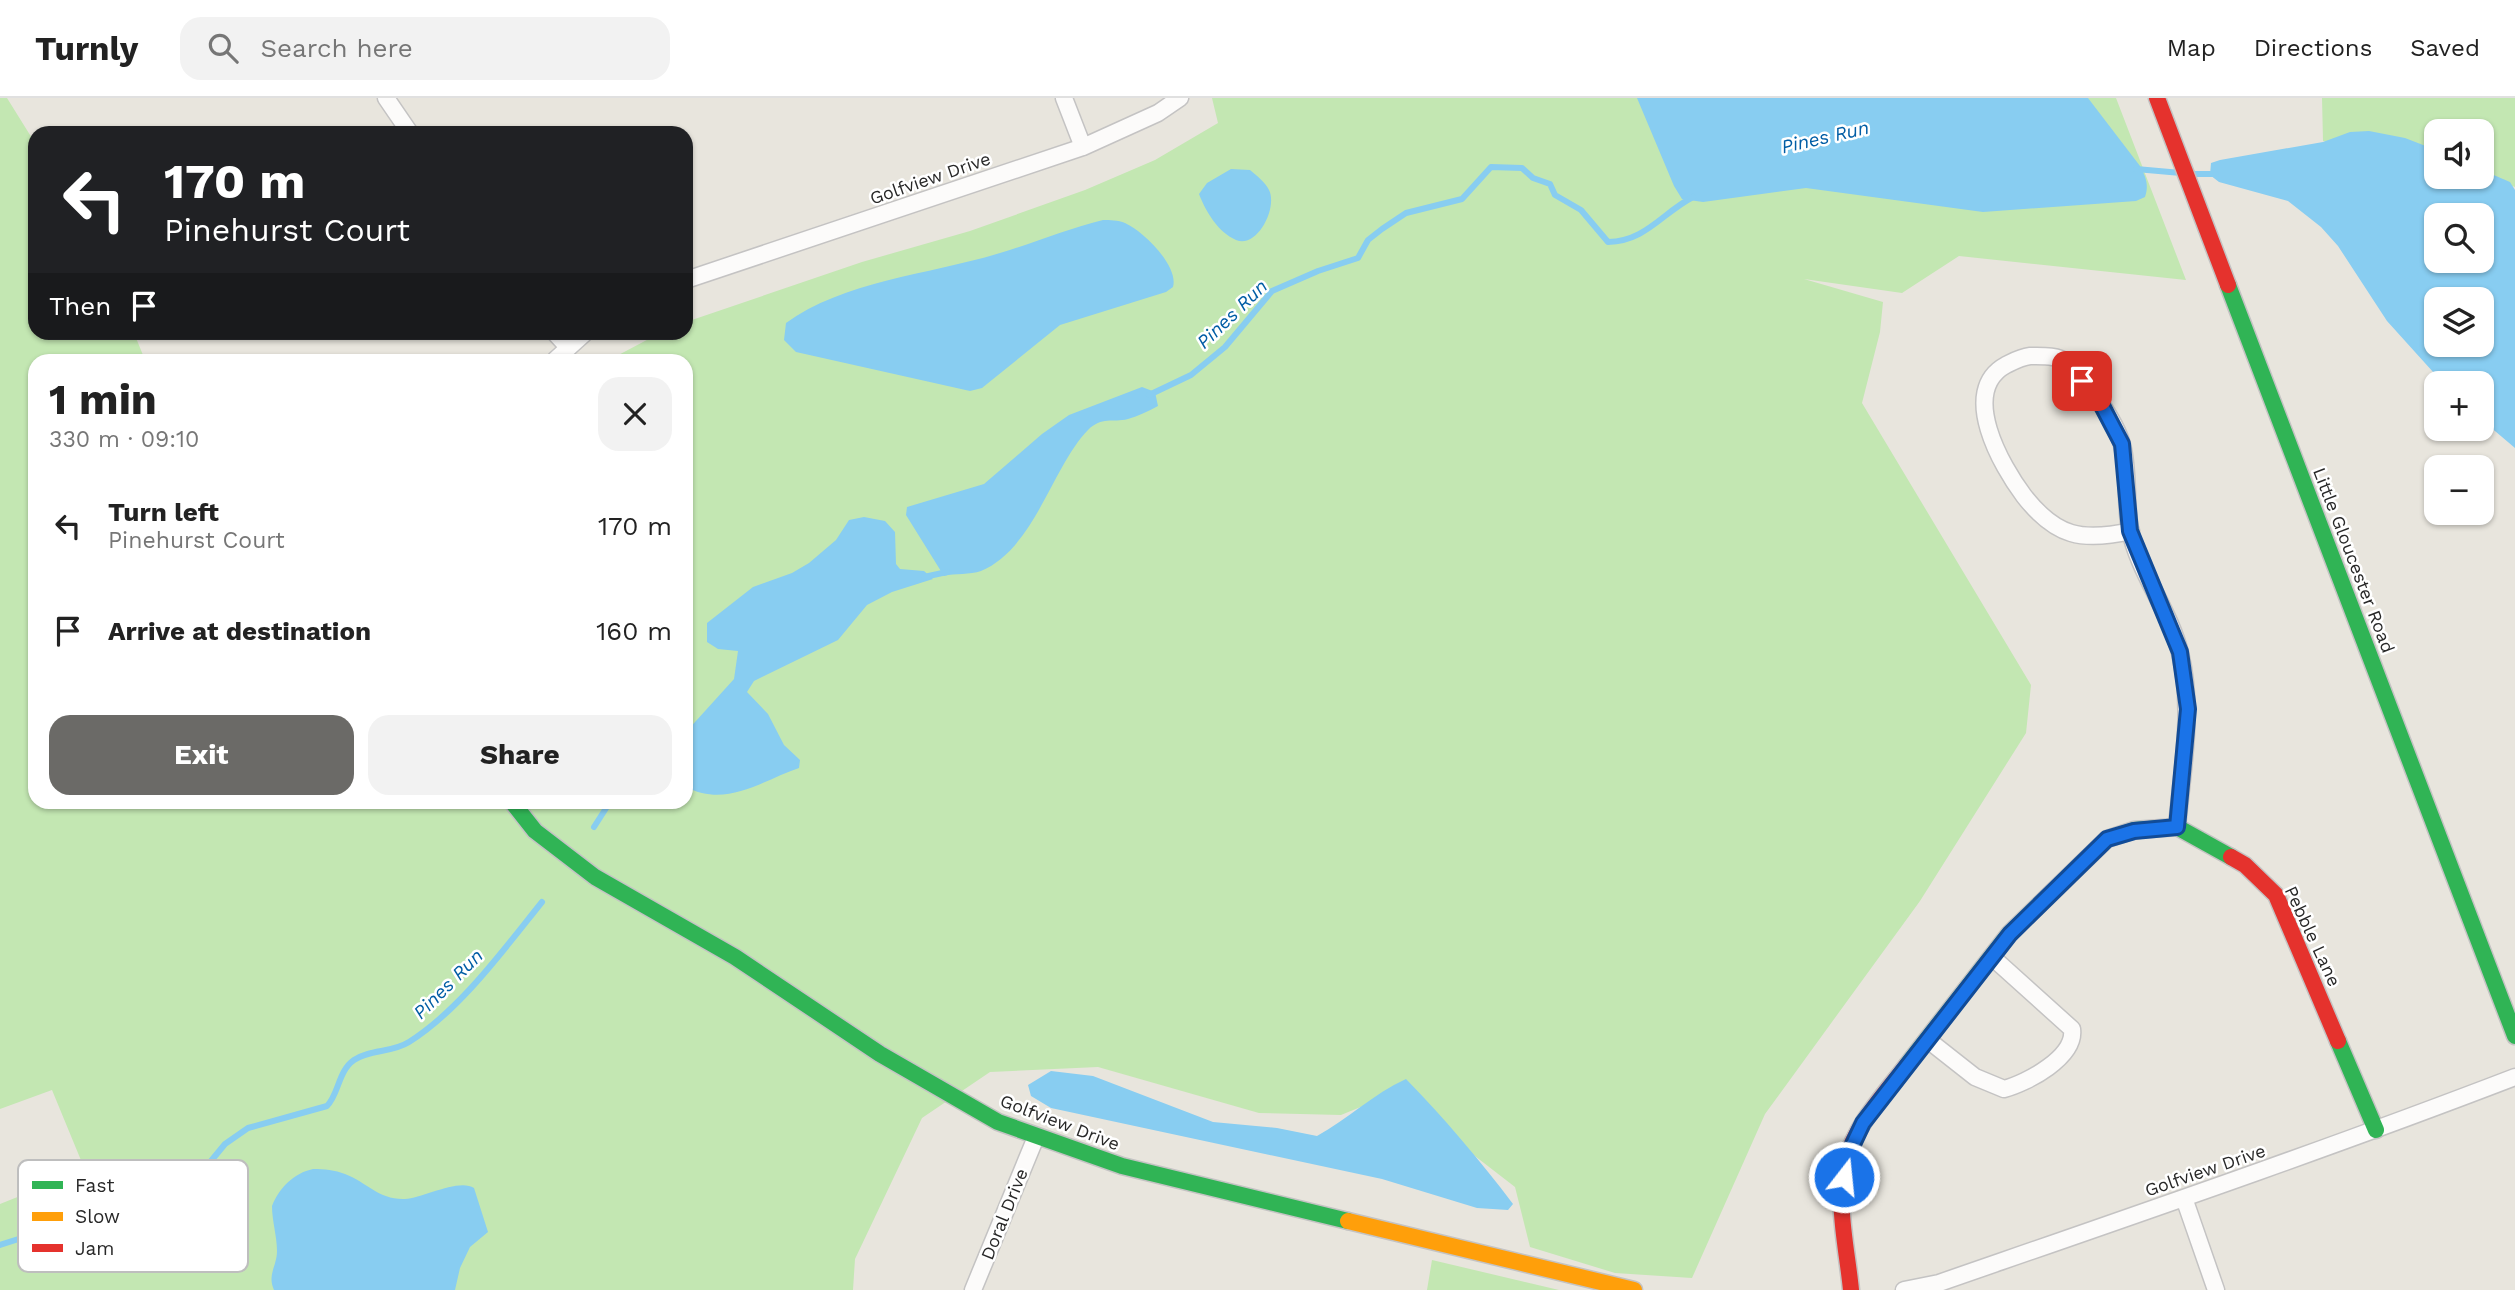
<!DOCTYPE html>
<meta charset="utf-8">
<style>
body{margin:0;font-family:"Work Sans",sans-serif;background:#f2f2f2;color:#222;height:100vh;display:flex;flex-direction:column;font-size:26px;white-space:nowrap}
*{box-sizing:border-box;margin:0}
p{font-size:23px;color:#767676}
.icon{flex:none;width:38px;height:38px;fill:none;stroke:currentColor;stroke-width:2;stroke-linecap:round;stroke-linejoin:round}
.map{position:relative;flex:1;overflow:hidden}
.sheet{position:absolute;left:28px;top:256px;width:665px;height:455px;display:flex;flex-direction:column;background:#fff;border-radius:21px;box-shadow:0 2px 5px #0004}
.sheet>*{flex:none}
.hud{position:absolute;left:28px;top:28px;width:665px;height:214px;border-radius:21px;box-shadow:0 2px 5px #0004;background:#202124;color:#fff;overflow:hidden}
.controls{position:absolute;left:2424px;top:21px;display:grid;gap:14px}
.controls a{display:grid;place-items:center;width:70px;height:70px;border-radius:14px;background:#fff;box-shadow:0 2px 5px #0004;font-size:35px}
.pin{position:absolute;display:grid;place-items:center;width:60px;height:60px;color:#fff;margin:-30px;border-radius:14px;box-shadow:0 4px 10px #0006}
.me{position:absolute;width:77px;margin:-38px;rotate:16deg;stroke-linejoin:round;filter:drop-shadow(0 0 5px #0008)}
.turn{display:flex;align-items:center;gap:24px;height:147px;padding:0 21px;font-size:32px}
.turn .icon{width:91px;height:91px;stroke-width:2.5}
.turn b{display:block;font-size:49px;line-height:60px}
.then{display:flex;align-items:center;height:66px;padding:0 21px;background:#0003;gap:14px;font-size:26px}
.round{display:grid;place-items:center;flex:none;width:74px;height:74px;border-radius:21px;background:#f2f2f2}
.overview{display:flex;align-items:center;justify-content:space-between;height:119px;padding:0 21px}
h1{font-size:42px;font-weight:700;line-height:52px}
.action{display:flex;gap:14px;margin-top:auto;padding:14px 21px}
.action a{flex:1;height:80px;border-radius:21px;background:#6b6a67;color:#fff;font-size:28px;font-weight:700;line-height:80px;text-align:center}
.action a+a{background:#f2f2f2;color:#222}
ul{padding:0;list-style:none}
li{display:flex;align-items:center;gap:21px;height:105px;padding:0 21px}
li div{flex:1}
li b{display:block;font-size:26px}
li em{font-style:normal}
header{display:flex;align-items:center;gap:42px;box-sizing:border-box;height:98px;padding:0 35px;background:#fff;border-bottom:2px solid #e0e0e0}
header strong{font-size:33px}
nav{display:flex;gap:38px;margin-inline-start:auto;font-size:24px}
.search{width:490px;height:63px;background:#f2f2f2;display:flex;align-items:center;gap:18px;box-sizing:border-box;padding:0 24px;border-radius:21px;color:#767676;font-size:26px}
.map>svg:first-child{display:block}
.green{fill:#c3e7b2}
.water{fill:#88cdf1;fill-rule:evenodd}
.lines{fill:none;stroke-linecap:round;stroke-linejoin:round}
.stream{stroke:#88cdf1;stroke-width:6}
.street-casing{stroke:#c4c3c3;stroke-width:19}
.fast-casing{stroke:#c4c3c3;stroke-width:19}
.slow-casing{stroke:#c4c3c3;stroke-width:19}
.jam-casing{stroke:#c4c3c3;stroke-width:19}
.street{stroke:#fcfbfa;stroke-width:16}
.fast{stroke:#30b455;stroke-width:16}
.slow{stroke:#ff9f0a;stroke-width:16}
.jam{stroke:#e5322d;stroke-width:16}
.route-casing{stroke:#114b97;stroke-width:18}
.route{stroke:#1a73e8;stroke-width:12}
.labels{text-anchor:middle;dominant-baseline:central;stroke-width:5;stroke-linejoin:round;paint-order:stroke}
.street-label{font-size:18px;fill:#282828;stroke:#fff}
.water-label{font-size:19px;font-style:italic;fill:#005da5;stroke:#fff}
.key{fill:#fff;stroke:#bebebe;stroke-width:2}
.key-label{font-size:19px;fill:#282828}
</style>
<header>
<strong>Turnly</strong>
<div class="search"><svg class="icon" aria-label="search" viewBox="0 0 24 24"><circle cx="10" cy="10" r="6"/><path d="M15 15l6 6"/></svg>Search here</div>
<nav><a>Map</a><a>Directions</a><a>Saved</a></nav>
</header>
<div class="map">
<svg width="2515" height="1192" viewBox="0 0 2515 1192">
<rect width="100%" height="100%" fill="#e8e5dd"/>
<path class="green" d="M0 0H7L35 45V234L134 235 145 262H35V704H686V262H609L660 235 686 234V224L862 164 970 133 1085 92 1155 62 1218 25 1212 0H2116L2186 182 1959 158 1902 195 1804 181 1883 204 1880 234 1862 305 2031 587 2026 635 1920 803 1765 1016 1692 1180 1615 1175 1530 1149 1515 1089 1449 1038 1407 990 1341 1017 1259 1015 1098 969 990 974 922 1020 855 1161 853 1192H0V1106L85 1072 52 992 0 1011Z
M2322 0H2515V89L2482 78V33H2436V68L2323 43Z
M1432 1162 1559 1192H1427Z"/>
<path class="water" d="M1637 0H2088L2140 68C2146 79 2149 87 2145 99L2136 103 1983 114 1806 90 1703 104 1682 101 1674 88Z
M2369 33 2405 40 2436 52V79H2482V72L2510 84 2515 92V350L2482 322V285H2443L2387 223 2338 148 2321 129 2288 103 2219 84 2210 77 2211 65 2220 62 2323 44 2350 34ZM2482 117V163H2436V117ZM2482 201V247H2436V201Z
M1231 71 1250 72C1257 78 1265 84 1269 92 1278 110 1257 151 1236 142 1218 134 1206 114 1199 96L1207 85Z
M1103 122C1110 122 1118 122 1125 125 1143 133 1179 168 1173 189L1166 194 1060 227 982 290 970 293 796 254 784 242 786 225C843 183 932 176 1000 155 1034 145 1067 131 1103 122Z
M1142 289 1155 294 1158 308C1149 313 1138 318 1128 321 1112 325 1102 318 1088 332 1052 369 1035 450 981 473 970 477 955 475 944 478L906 417 907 409 984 386 1042 336 1069 317Z
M864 419 885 423 895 434 896 466 900 471 924 473 933 481 892 494 867 507 838 542 754 583 747 594 768 616 784 647 800 662 799 670C761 683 727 710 686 689V634L734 581 738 553 718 551 707 544V525L753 489 792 475 809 465 836 442 849 422Z
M1051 973 1093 978 1213 1024 1277 1030 1317 1038C1348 1021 1373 996 1406 981 1444 1020 1480 1062 1513 1106L1508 1112 1477 1110 1382 1081 1051 1010 1031 998 1028 987Z
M313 1071C324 1071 335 1072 345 1076 368 1085 379 1102 405 1101 423 1100 459 1080 474 1090L488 1134 470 1149 460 1170 455 1192H274C267 1177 277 1168 277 1153 277 1138 272 1123 272 1108 279 1090 294 1075 313 1071Z"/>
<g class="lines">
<path class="stream" d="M2136 71 2181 75
M2192 76H2216
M1149 297 1191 277 1225 249 1272 193 1318 173 1358 160 1368 142 1382 131 1406 115 1462 101 1491 69 1522 70 1533 80 1550 86 1555 97 1581 112 1608 144C1646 143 1662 115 1693 99
M924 479 947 474
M594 729 610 704
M0 1147 28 1138 66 1120H108L120 1113 134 1097 178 1083 206 1069 225 1046 248 1030 327 1008C339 996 338 973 354 962 370 951 392 955 409 944 460 912 505 850 542 804"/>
<defs>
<path id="street" d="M386 0 410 35
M1064 0 1083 49
M686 182 1083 49 1158 15 1180 0
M554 234 568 249
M555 262 586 234
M2131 433C2082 444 2056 439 2024 398 2002 369 1958 293 2006 267 2014 263 2021 259 2030 258 2041 258 2058 257 2066 264 2085 280 2116 323 2122 347 2129 374 2125 404 2130 432 2139 475 2170 513 2180 555 2194 612 2182 672 2177 729
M1928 942 1975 979 2004 991C2027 985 2076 959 2072 931L1992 859
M2184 1100 2216 1192
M973 1192 1036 1039
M1904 1192 1939 1185C2132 1118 2325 1052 2515 979"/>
<path id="fast" d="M2228 187 2515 938
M512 704 535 733 595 779 735 859 880 956 998 1024 1122 1068 1348 1123
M2338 943 2376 1032
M1907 967 2009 836 2107 741 2134 732 2177 729 2231 759"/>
<path id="slow" d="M1348 1123 1634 1192"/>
<path id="jam" d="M2157 0 2228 187
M2231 759 2245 767 2276 797 2338 943
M1851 1192C1847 1150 1835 1104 1846 1063 1855 1027 1885 996 1907 967"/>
</defs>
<use href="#street" class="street-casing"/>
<use href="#fast" class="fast-casing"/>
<use href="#slow" class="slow-casing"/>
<use href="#jam" class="jam-casing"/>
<use href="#street" class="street"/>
<use href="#fast" class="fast"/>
<use href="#slow" class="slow"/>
<use href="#jam" class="jam"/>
</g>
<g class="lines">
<defs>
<path id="route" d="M1844 1079 1846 1061 1863 1025 2010 836 2107 741 2134 733 2177 729 2188 611 2180 554 2130 433 2122 346 2100 304 2082 283"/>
</defs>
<use href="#route" class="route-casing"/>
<use href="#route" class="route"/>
</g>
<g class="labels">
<g class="street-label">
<text transform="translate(930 80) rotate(-19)">Golfview Drive</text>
<text transform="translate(2354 462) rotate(69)">Little Gloucester Road</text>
<text transform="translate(2313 838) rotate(65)">Pebble Lane</text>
<text transform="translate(1060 1024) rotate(21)">Golfview Drive</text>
<text transform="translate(2205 1072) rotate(-19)">Golfview Drive</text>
<text transform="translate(1004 1116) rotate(-68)">Doral Drive</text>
</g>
<g class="water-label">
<text transform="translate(1825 39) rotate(-13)">Pines Run</text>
<text transform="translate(1232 216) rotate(-44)">Pines Run</text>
<text transform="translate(448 886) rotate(-45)">Pines Run</text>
</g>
</g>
<rect x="18" y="1062" width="230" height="112" rx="10" class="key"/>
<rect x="32" y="1083" width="31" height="8" fill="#30b455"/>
<rect x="32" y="1114" width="31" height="9" fill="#ff9f0a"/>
<rect x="32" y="1146" width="31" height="8" fill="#e5322d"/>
<g class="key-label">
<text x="75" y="1094">Fast</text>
<text x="75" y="1125">Slow</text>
<text x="75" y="1157">Jam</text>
</g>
</svg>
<div class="controls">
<a><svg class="icon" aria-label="sound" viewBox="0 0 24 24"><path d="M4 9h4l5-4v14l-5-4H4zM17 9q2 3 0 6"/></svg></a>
<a><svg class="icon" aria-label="search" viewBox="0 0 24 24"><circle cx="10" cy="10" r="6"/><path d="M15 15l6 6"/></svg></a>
<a><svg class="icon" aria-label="layers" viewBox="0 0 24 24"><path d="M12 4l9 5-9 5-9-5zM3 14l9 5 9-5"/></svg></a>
<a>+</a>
<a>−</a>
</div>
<div class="pin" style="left:2082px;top:283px;background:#d93025"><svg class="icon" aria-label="arrive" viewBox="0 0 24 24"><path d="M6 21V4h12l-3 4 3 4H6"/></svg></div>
<svg class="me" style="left:1844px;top:1079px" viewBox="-20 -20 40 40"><circle r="17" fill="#1a73e8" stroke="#fff" stroke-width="3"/><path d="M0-11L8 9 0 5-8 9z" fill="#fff"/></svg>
<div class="hud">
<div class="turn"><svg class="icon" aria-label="left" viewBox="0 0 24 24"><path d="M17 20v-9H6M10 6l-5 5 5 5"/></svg><div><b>170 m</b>Pinehurst Court</div></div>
<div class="then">Then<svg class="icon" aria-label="arrive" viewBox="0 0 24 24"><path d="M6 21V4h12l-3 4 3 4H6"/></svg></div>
</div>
<section class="sheet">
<div class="overview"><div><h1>1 min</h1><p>330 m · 09:10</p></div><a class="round"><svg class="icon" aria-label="close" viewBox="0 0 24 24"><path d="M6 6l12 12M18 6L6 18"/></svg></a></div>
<ul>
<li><svg class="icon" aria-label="left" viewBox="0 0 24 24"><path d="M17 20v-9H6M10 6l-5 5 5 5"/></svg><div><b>Turn left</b><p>Pinehurst Court</p></div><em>170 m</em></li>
<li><svg class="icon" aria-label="arrive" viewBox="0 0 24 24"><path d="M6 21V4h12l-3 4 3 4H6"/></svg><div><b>Arrive at destination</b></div><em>160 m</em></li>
</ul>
<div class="action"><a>Exit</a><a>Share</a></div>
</section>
</div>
